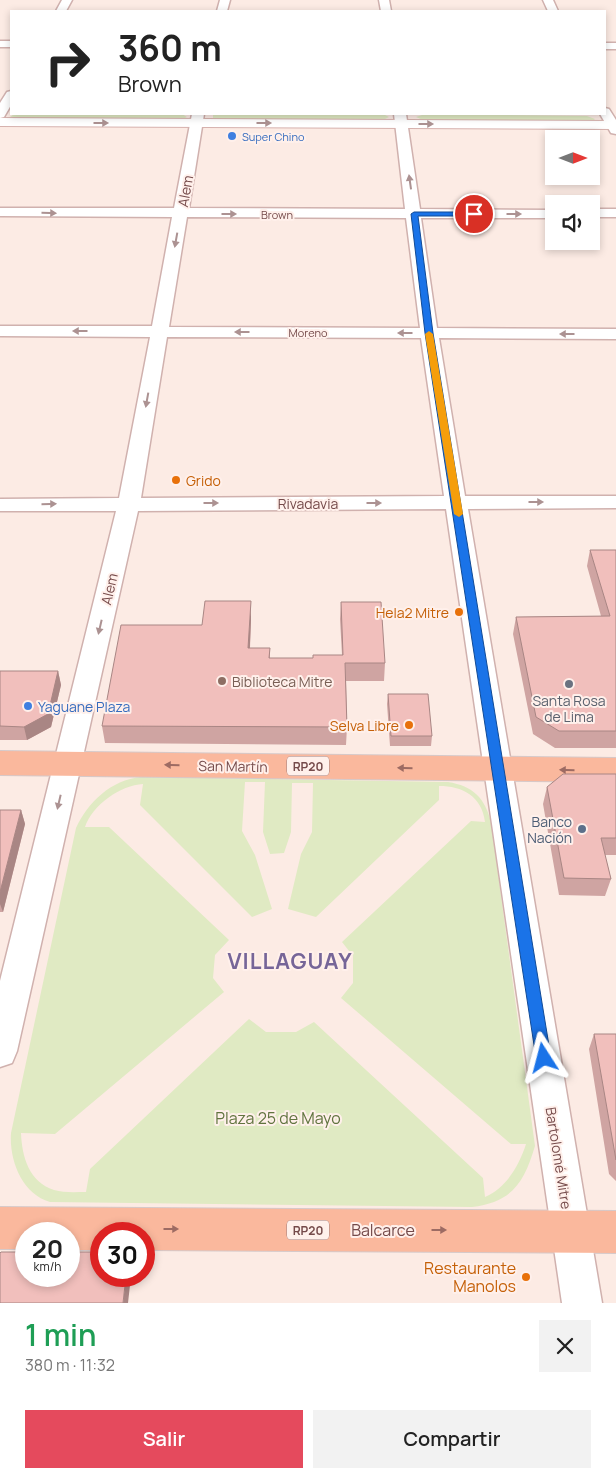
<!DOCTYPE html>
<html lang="es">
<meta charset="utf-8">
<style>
body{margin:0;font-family:Manrope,sans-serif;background:#f2f2f2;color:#222;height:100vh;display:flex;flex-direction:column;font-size:19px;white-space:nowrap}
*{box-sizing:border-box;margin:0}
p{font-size:16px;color:#767676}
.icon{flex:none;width:28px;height:28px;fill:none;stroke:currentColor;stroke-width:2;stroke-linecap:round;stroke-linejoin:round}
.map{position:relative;height:1303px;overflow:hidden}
.side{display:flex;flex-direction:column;background:#fff;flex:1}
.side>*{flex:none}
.hud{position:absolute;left:10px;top:10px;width:596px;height:105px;border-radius:0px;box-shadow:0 2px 8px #0003;background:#fff;color:#222;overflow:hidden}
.needle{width:32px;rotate:90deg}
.fabs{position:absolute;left:545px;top:130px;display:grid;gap:10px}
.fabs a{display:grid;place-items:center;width:55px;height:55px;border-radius:0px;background:#fff;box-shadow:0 2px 8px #0003;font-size:25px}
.speed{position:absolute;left:15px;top:1222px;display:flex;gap:10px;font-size:25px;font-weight:700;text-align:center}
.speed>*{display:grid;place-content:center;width:65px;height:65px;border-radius:50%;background:#fff;box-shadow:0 2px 8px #0003;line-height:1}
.speed small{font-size:12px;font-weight:400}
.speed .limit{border:8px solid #d22;background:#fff;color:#111}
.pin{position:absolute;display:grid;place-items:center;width:42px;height:42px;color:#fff;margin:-21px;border:2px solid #fff;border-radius:50%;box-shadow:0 1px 5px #0007}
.me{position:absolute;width:55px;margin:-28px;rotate:351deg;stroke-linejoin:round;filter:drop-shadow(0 0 4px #0008)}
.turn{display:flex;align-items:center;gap:18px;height:105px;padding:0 25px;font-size:22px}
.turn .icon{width:65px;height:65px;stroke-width:2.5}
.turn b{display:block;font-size:35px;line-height:42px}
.round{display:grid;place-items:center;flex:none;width:52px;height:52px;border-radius:0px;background:#f2f2f2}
.summary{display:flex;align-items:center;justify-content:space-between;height:85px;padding:0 25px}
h1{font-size:30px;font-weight:600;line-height:38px;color:#1e9e55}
.cta{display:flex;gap:10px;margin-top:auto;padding:10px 25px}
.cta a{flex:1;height:58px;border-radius:0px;background:#e54a5d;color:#fff;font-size:20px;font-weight:600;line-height:58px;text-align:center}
.cta a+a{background:#f2f2f2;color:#222}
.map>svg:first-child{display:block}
.green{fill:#e0eac3;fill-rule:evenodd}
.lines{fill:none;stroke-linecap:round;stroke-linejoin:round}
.street-casing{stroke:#d0b1ae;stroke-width:3}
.secondary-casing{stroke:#d6b1ad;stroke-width:2}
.primary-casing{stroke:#d6c9c9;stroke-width:2}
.street{fill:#fff;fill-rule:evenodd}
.secondary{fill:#fff;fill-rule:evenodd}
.primary{fill:#fab89d;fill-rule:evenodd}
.wall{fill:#cfa4a2}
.shaded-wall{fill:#a98684}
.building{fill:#f1bfbc;stroke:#a98684}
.oneway{fill:#ac9292}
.oneway2{fill:#9d6b63}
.route{fill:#1a73e8;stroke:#114b97}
.slow{fill:#f59e0b}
.shop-dot{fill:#3f7fe0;stroke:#fff0eb;stroke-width:2}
.food-dot{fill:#e8710a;stroke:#fff0eb;stroke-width:2}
.education-dot{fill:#8d6e63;stroke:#fff0eb;stroke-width:2}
.worship-dot{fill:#6b7280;stroke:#fff0eb;stroke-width:2}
.service-dot{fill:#5c6f8a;stroke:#fff0eb;stroke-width:2}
.labels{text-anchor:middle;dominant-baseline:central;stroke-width:4;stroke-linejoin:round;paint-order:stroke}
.far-shop-label{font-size:11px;fill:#366cbe;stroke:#fff0eb;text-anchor:start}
.far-street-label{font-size:11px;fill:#754a4a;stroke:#fff0eb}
.shield{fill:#fff0eb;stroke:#9e7c7a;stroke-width:1}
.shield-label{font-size:12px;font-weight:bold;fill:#754a4a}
.street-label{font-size:14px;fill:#754a4a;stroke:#fff0eb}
.food-label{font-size:14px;fill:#c56008;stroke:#fff0eb;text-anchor:end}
.education-label{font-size:14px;fill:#785e54;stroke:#fff0eb;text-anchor:start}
.worship-label{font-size:14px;fill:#5b616d;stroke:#fff0eb}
.shop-label{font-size:14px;fill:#366cbe;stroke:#fff0eb;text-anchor:start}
.service-label{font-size:14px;fill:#4e5e75;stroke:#fff0eb;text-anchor:end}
.near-park-label{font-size:16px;fill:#61743f;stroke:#fff0eb}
.near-street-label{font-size:16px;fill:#754a4a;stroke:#fff0eb}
.near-food-label{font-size:16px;fill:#c56008;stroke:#fff0eb;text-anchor:end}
.near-district-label{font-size:22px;font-weight:bold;letter-spacing:1px;fill:#766598;stroke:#fff0eb}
</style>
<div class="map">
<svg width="616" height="1303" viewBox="0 0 616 1303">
<rect width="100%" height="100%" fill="#fcebe4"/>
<path class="green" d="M14 114H182L187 117 183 119H15L10 117Z
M218 114H383L389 117 383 120 218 119 213 118V115Z
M425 114 587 116 595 119 593 121H425L416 117Z
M141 777 448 782C473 786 485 798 491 822L535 1146C524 1183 512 1202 472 1207L50 1202C22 1194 9 1160 11 1133L76 828C88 802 111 780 141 777ZM245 782H265L263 832 270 854 284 853 291 832 292 783H313L312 832 301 854 288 909 316 917 439 800V786C462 786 482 796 485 822L471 821 342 942 353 956V983L341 998 511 1144H526C519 1166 506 1188 485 1197L483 1178 314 1022 296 1032H266L249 1019 90 1169 86 1192C76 1192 64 1193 54 1190 29 1182 22 1157 21 1133L55 1134 224 992 213 978 215 955 229 940 109 827H85C92 805 121 785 143 784L140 805 252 917 272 909 255 855 242 831Z"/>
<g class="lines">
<defs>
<path id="street" d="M62 0H72L66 11H56Z
M220 0H230L227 11H217Z
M379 0H389L391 11H381Z
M543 0H553L558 11H548Z
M0 41H11V47H0Z
M605 43H616V49H605Z
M11 91V105L4 117 0 118V103L7 92Z
M605 108 609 109 616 120V134L611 133 600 114H605Z
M192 114H204L189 208 405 209 394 114H406L420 209 554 210V218H421L437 328 616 329V339L439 338 465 496H616V508L468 509 602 1303H562L446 509 138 511 17 1051 12 1063 0 1067V981L116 511H0V499L119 498 150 337 0 336V326H152L172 217 0 216V208H174ZM187 217 406 218 420 328 169 327ZM167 337 421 338 444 496 141 498Z
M591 209H616V217H591Z"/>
<path id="secondary" d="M0 118 616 121V129L0 126Z"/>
<path id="primary" d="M0 751 616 758V782L0 775Z
M0 1207 616 1211V1253L144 1250V1234H101V1250H69V1234H26V1249H0Z"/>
</defs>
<use href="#street" class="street-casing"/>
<use href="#secondary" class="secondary-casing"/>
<use href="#primary" class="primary-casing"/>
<use href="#street" class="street"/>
<use href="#secondary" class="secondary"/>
<use href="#primary" class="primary"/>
</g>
<path class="wall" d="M590 550H616V748H555L533 734 513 634 516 617 601 616 587 566Z
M341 602 385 663 384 681H346L347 727 346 745 105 743 102 726 251 619 250 648H270V658H313L342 655 340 619Z
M0 671H58L61 685 51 727 27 740H0Z
M388 694 432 736 431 746H390L387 704Z
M616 774V855H605L611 879 605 896 559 895 543 804 547 787Z
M0 810H21L25 824 3 912H0Z
M594 1034H616V1181L609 1174 589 1049Z"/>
<path class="shaded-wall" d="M251 601V619L249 666 248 648Z
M58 671 61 685 51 727 27 740 24 727Z
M21 810 25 824 3 912 0 904V892Z
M126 1276H131L128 1303H123Z"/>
<path class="building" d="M590 550H616V731H559L536 717 516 617 610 616Z
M205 601H251L248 648H270L269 658H313V655H343L341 602H381L385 663H345L347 727 102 726 121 625H202Z
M0 671H58L48 714 24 727 0 726Z
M388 694H428L432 736H391Z
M563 774H616V838H601L611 879 564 878 547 787Z
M0 810H21L0 892Z
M594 1034H616V1160Z
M1 1252H26V1276H69V1252H101V1276H126L123 1303H0V1253Z"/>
<defs><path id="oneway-solid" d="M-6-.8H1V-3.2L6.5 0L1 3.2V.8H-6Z" transform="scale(1.25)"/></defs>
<g class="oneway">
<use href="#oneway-solid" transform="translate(101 123)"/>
<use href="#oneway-solid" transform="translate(264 123)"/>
<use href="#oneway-solid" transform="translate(426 124)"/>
<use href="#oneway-solid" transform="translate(410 182) rotate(-98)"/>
<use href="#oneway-solid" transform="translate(49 213) rotate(1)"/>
<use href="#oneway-solid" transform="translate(229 214)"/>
<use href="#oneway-solid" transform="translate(514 214)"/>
<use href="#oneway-solid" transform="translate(176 240) rotate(100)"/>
<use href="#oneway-solid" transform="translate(80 331) rotate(-180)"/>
<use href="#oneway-solid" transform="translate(242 332) rotate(-180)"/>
<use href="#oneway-solid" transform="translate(405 333) rotate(-180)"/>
<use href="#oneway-solid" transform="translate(567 334) rotate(-180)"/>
<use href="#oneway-solid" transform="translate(147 400) rotate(100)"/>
<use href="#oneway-solid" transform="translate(536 502)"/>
<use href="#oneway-solid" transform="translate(211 503)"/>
<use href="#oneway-solid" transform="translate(374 503)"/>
<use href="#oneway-solid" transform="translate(49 504) rotate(-1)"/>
<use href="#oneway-solid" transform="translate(100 627) rotate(103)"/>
<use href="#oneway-solid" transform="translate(59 802) rotate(103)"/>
</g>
<g class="oneway2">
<use href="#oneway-solid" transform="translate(172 765) rotate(-179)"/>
<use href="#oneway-solid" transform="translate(405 768) rotate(-179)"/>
<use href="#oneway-solid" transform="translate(567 770) rotate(-179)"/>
<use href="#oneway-solid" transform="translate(171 1229)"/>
<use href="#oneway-solid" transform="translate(439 1230)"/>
</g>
<path class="route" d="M414 212H474L477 214 474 216H418L433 333 551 1058 549 1063 544 1065 538 1063 536 1058 425 333 411 214Z"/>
<path class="slow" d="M429 331 433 334 463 514 459 517 454 514 425 334Z"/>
<g class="shop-dot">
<circle cx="232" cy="136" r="5"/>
<circle cx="28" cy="706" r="5"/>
</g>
<g class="food-dot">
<circle cx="176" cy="480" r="5"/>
<circle cx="459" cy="612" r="5"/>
<circle cx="409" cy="725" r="5"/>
<circle cx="526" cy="1277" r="5"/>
</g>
<circle class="education-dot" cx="222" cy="681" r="5"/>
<circle class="worship-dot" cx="569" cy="684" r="5"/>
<circle class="service-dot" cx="582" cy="829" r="5"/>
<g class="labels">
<g class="far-shop-label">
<text x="242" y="136">Super Chino</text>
</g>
<g class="far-street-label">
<text x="277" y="214">Brown</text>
<text x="308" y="332">Moreno</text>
</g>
<g class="shield">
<rect x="287" y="756.5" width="42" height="19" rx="4"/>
<rect x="287" y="1220.5" width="42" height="19" rx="4"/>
</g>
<g class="shield-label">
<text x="308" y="766">RP20</text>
<text x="308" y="1230">RP20</text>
</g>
<g class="street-label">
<text transform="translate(185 191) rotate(-80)">Alem</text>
<text x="308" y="503">Rivadavia</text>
<text transform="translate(109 589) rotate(-77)">Alem</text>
<text transform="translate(233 766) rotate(1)">San Martín</text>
<text transform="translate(559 1158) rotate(81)">Bartolomé Mitre</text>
</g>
<g class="food-label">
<text x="186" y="480" text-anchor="start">Grido</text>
<text x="449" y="612">Hela2 Mitre</text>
<text x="399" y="725">Selva Libre</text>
</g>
<g class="education-label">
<text x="232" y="681">Biblioteca Mitre</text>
</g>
<g class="worship-label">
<text x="569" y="700">Santa Rosa<tspan x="569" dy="16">de Lima</tspan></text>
</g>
<g class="shop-label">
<text x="38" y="706">Yaguane Plaza</text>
</g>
<g class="service-label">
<text x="572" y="821">Banco<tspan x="572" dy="16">Nación</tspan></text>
</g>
<g class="near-park-label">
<text x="278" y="1118">Plaza 25 de Mayo</text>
</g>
<g class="near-street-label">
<text x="383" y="1230">Balcarce</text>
</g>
<g class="near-food-label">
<text x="516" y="1268">Restaurante<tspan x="516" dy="18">Manolos</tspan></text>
</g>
<g class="near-district-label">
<text x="290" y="961">VILLAGUAY</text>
</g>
</g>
</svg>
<div class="fabs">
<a><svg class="needle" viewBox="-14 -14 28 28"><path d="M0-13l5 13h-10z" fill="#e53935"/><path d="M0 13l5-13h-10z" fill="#767676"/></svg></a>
<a><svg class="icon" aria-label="sound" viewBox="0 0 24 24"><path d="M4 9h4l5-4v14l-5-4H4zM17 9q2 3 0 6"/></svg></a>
</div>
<div class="speed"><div>20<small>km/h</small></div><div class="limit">30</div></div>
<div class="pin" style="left:474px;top:214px;background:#d93025"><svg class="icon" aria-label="arrive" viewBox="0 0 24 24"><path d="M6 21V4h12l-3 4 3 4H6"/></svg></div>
<svg class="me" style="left:544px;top:1058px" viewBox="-20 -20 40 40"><path d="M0-17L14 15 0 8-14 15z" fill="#1a73e8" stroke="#fff" stroke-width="4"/></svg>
<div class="hud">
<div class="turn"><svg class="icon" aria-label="right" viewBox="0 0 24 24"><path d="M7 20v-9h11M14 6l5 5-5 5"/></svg><div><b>360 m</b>Brown</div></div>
</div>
</div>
<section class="side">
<div class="summary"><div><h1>1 min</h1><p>380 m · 11:32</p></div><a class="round"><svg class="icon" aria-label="close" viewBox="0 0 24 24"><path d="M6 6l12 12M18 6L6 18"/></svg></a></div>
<div class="cta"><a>Salir</a><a>Compartir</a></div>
</section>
